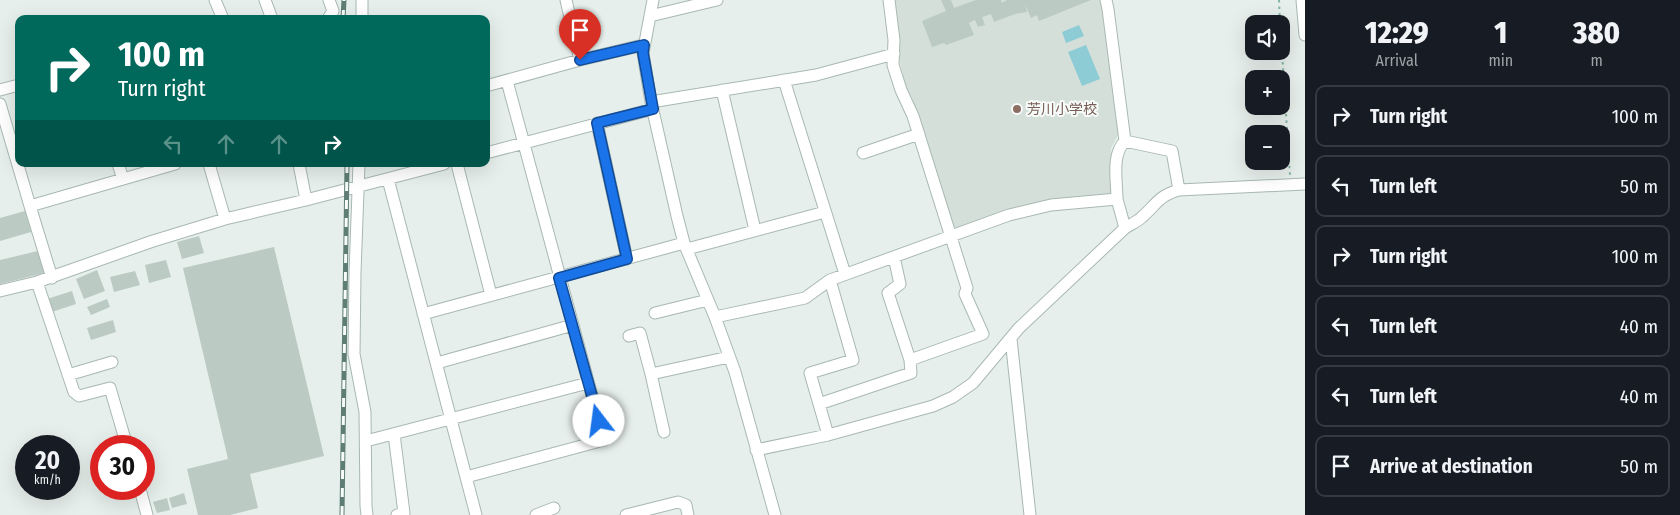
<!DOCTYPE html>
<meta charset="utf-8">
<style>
body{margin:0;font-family:"Fira Sans Condensed","Noto Sans JP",sans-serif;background:#20242c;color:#f1f3f6;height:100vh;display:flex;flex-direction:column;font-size:19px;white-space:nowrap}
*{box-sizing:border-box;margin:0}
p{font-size:16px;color:#9ea1a6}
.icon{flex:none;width:28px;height:28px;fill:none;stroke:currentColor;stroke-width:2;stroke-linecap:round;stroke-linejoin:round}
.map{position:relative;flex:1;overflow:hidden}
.side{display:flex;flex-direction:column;background:#171b24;width:375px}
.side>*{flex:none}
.top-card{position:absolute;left:15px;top:15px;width:475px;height:152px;border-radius:10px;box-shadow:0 5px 20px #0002;background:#00695c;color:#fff;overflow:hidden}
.controls{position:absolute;left:1245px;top:15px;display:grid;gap:10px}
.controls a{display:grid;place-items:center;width:45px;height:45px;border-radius:10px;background:#171b24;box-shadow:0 5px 20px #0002;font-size:25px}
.speed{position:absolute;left:15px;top:435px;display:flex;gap:10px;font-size:25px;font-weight:700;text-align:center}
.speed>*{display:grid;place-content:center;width:65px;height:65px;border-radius:50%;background:#171b24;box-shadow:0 5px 20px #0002;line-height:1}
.speed small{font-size:12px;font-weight:400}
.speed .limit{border:8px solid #d22;background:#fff;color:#111}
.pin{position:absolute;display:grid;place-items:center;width:42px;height:42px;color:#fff;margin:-51px -21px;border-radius:50% 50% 50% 0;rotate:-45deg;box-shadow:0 0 5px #0007}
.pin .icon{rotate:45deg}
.me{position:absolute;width:55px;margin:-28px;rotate:345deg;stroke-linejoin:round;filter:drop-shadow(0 0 4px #0008)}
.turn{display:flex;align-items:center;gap:18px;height:105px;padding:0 20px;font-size:22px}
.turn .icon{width:65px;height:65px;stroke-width:2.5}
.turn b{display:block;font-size:35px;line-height:42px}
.lanes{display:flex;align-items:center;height:48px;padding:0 20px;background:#0003;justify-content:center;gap:25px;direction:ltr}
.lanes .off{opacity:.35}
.eta{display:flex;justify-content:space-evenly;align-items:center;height:85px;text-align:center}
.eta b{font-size:30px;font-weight:800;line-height:35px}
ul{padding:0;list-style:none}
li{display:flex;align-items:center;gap:15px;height:62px;margin:0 10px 8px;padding:0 10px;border:2px solid #363941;border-radius:10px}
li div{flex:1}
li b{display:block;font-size:19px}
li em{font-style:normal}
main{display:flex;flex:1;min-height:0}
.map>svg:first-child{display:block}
.built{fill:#d4dfd9}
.water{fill:#8dccd5}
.building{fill:#bbcac3}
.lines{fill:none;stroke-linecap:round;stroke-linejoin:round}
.minor-casing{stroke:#a8b8b2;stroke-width:13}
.path{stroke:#85b3a4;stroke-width:2;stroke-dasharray:2.5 4;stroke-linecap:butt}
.minor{stroke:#fff;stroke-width:11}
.rail-casing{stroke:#5e7d74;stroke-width:5}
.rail{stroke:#f7fbf9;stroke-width:3;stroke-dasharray:9;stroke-linecap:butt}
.route-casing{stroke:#114b97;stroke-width:12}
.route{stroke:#1a73e8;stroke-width:9}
.education-dot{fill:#8d6e63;stroke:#f7fbf9;stroke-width:2}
.labels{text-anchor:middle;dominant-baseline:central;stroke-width:4;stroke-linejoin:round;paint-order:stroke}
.education-label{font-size:14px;fill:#785e54;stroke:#f7fbf9;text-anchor:start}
</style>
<main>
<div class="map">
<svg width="1305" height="515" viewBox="0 0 1305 515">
<rect width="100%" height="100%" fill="#e6efeb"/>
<path class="built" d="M894 0H1101L1120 131 1111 148 1113 191 1109 195 958 228 953 226 912 97 905 85 899 58Z"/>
<path class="water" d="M1079 25 1084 36 1066 43 1062 32Z
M1086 45 1100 79 1082 86 1068 52Z"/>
<path class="building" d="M941 0H951L954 8 976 0H1001L1002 3 1007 0H1091L1039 21 1037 15 1031 18 1025 4 1027 12 1015 14 994 22 991 14 982 17 985 25 978 27 975 20 969 23 974 35 946 45 944 43 932 47 922 21 946 11Z
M25 211 31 232 0 241V218Z
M199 236 204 253 182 259 177 242Z
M274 247 324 456 250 474 258 508 230 515H198L187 469 228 459 183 268Z
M38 251 44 273 0 284V260Z
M166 260 171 277 149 283 145 265Z
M97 270 105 291 84 299 76 279Z
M135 271 140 285 114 292 110 277Z
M72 291 76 304 52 312 47 299Z
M107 299 110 307 91 315 87 307Z
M113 320 116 332 91 340 87 328Z
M184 493 187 504 172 508 169 498Z
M167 498 170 510 157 513 153 502Z"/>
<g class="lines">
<defs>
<path id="minor" d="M215 0 223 19
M265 0 272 19
M566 0 580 60
M653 0 643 53 651 102 677 216 684 243 715 317 735 372 775 515
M889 0 894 40 893 65 901 90 913 116 967 288 965 294 983 334 910 360
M1106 0 1108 9 1125 141
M1302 0 1305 35
M650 16 717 0
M328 19 333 11 329 0
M362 19V0
M784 80 845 274
M486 86 580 60 643 45
M0 90 19 85
M722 90 755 230
M651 102 816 75 894 54
M0 104 30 206 175 164
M597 123 627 259
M1125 141 1172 151 1179 190
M486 153 653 109
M863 153 919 134
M118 164 123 179
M209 164 225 219
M299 164 306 200
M359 164 355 273 354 354 365 412 366 506 367 515
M457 164 491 295
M388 179 466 477 604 440 507 81
M1117 199 1125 228
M30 206 52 278
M687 249 825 212
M37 282 74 392 79 396 110 388 127 446
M0 291 37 282 153 241 225 219 306 200 444 164
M655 313 708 300
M423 314 684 243
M715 317 805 298 830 280 1009 215 1051 205 1117 199C1117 181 1111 155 1125 141
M629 336 640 333 651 374
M1011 339 1030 515
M437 363 573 325
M68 375 112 362
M819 404 810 373 853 360 830 280
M664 432 651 374 729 357
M394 434 404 513 397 515
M828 435 819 404 911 373 910 360 888 293 900 284 894 257
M366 441 588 383
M756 450 828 435 933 406 953 397 973 383 1019 328 1125 228C1131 224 1137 222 1142 217 1157 204 1158 196 1179 190L1305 184
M466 477 476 515
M140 489 147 515
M536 515 554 508
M626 515 678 502 686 505 688 515"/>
</defs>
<use href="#minor" class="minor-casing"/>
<path class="path" d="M1279 0 1280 24
M1281 36 1290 176"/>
<use href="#minor" class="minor"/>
<defs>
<path id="rail" d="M343 19 344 0
M342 515 347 164"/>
</defs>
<use href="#rail" class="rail-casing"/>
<use href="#rail" class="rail"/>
</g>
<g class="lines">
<defs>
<path id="route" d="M580 60 644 45 643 53 653 109 597 123 627 259 559 278 599 421"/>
</defs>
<use href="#route" class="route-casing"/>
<use href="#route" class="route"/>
</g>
<circle class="education-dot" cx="1017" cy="109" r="5"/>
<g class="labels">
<g class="education-label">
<text x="1027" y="109">芳川小学校</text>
</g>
</g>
</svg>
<div class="controls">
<a><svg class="icon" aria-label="sound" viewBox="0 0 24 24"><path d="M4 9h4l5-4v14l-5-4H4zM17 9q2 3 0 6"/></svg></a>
<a>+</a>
<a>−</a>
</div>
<div class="speed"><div>20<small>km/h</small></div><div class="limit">30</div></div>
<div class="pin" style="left:580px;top:60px;background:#d93025"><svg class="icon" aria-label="arrive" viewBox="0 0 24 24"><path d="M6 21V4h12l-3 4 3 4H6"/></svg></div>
<svg class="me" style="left:599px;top:421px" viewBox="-20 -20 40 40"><circle r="19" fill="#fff"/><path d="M0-13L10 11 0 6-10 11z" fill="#1a73e8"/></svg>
<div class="top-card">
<div class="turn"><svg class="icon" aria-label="right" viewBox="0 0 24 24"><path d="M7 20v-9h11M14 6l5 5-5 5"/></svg><div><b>100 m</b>Turn right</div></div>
<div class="lanes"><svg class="icon off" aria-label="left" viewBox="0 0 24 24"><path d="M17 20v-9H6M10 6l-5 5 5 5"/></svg><svg class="icon off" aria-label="ahead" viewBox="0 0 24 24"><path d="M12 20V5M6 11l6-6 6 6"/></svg><svg class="icon off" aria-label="ahead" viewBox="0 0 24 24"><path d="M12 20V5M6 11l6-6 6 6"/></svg><svg class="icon" aria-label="right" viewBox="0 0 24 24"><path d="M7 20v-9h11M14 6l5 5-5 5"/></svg></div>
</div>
</div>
<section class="side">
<div class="eta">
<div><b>12:29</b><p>Arrival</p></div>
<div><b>1</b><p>min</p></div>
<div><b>380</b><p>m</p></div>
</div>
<ul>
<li><svg class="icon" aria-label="right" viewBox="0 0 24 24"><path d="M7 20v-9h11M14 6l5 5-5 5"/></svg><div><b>Turn right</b></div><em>100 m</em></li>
<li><svg class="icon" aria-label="left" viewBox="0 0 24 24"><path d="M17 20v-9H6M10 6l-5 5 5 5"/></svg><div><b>Turn left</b></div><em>50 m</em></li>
<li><svg class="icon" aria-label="right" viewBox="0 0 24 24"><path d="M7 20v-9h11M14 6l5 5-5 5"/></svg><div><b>Turn right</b></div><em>100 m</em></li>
<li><svg class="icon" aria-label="left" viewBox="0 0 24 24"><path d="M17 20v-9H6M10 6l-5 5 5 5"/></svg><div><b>Turn left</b></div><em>40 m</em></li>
<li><svg class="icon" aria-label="left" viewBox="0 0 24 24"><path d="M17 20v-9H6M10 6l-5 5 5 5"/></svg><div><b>Turn left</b></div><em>40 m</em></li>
<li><svg class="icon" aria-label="arrive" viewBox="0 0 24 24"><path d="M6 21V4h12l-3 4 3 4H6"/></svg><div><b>Arrive at destination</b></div><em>50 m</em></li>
</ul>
</section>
</main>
